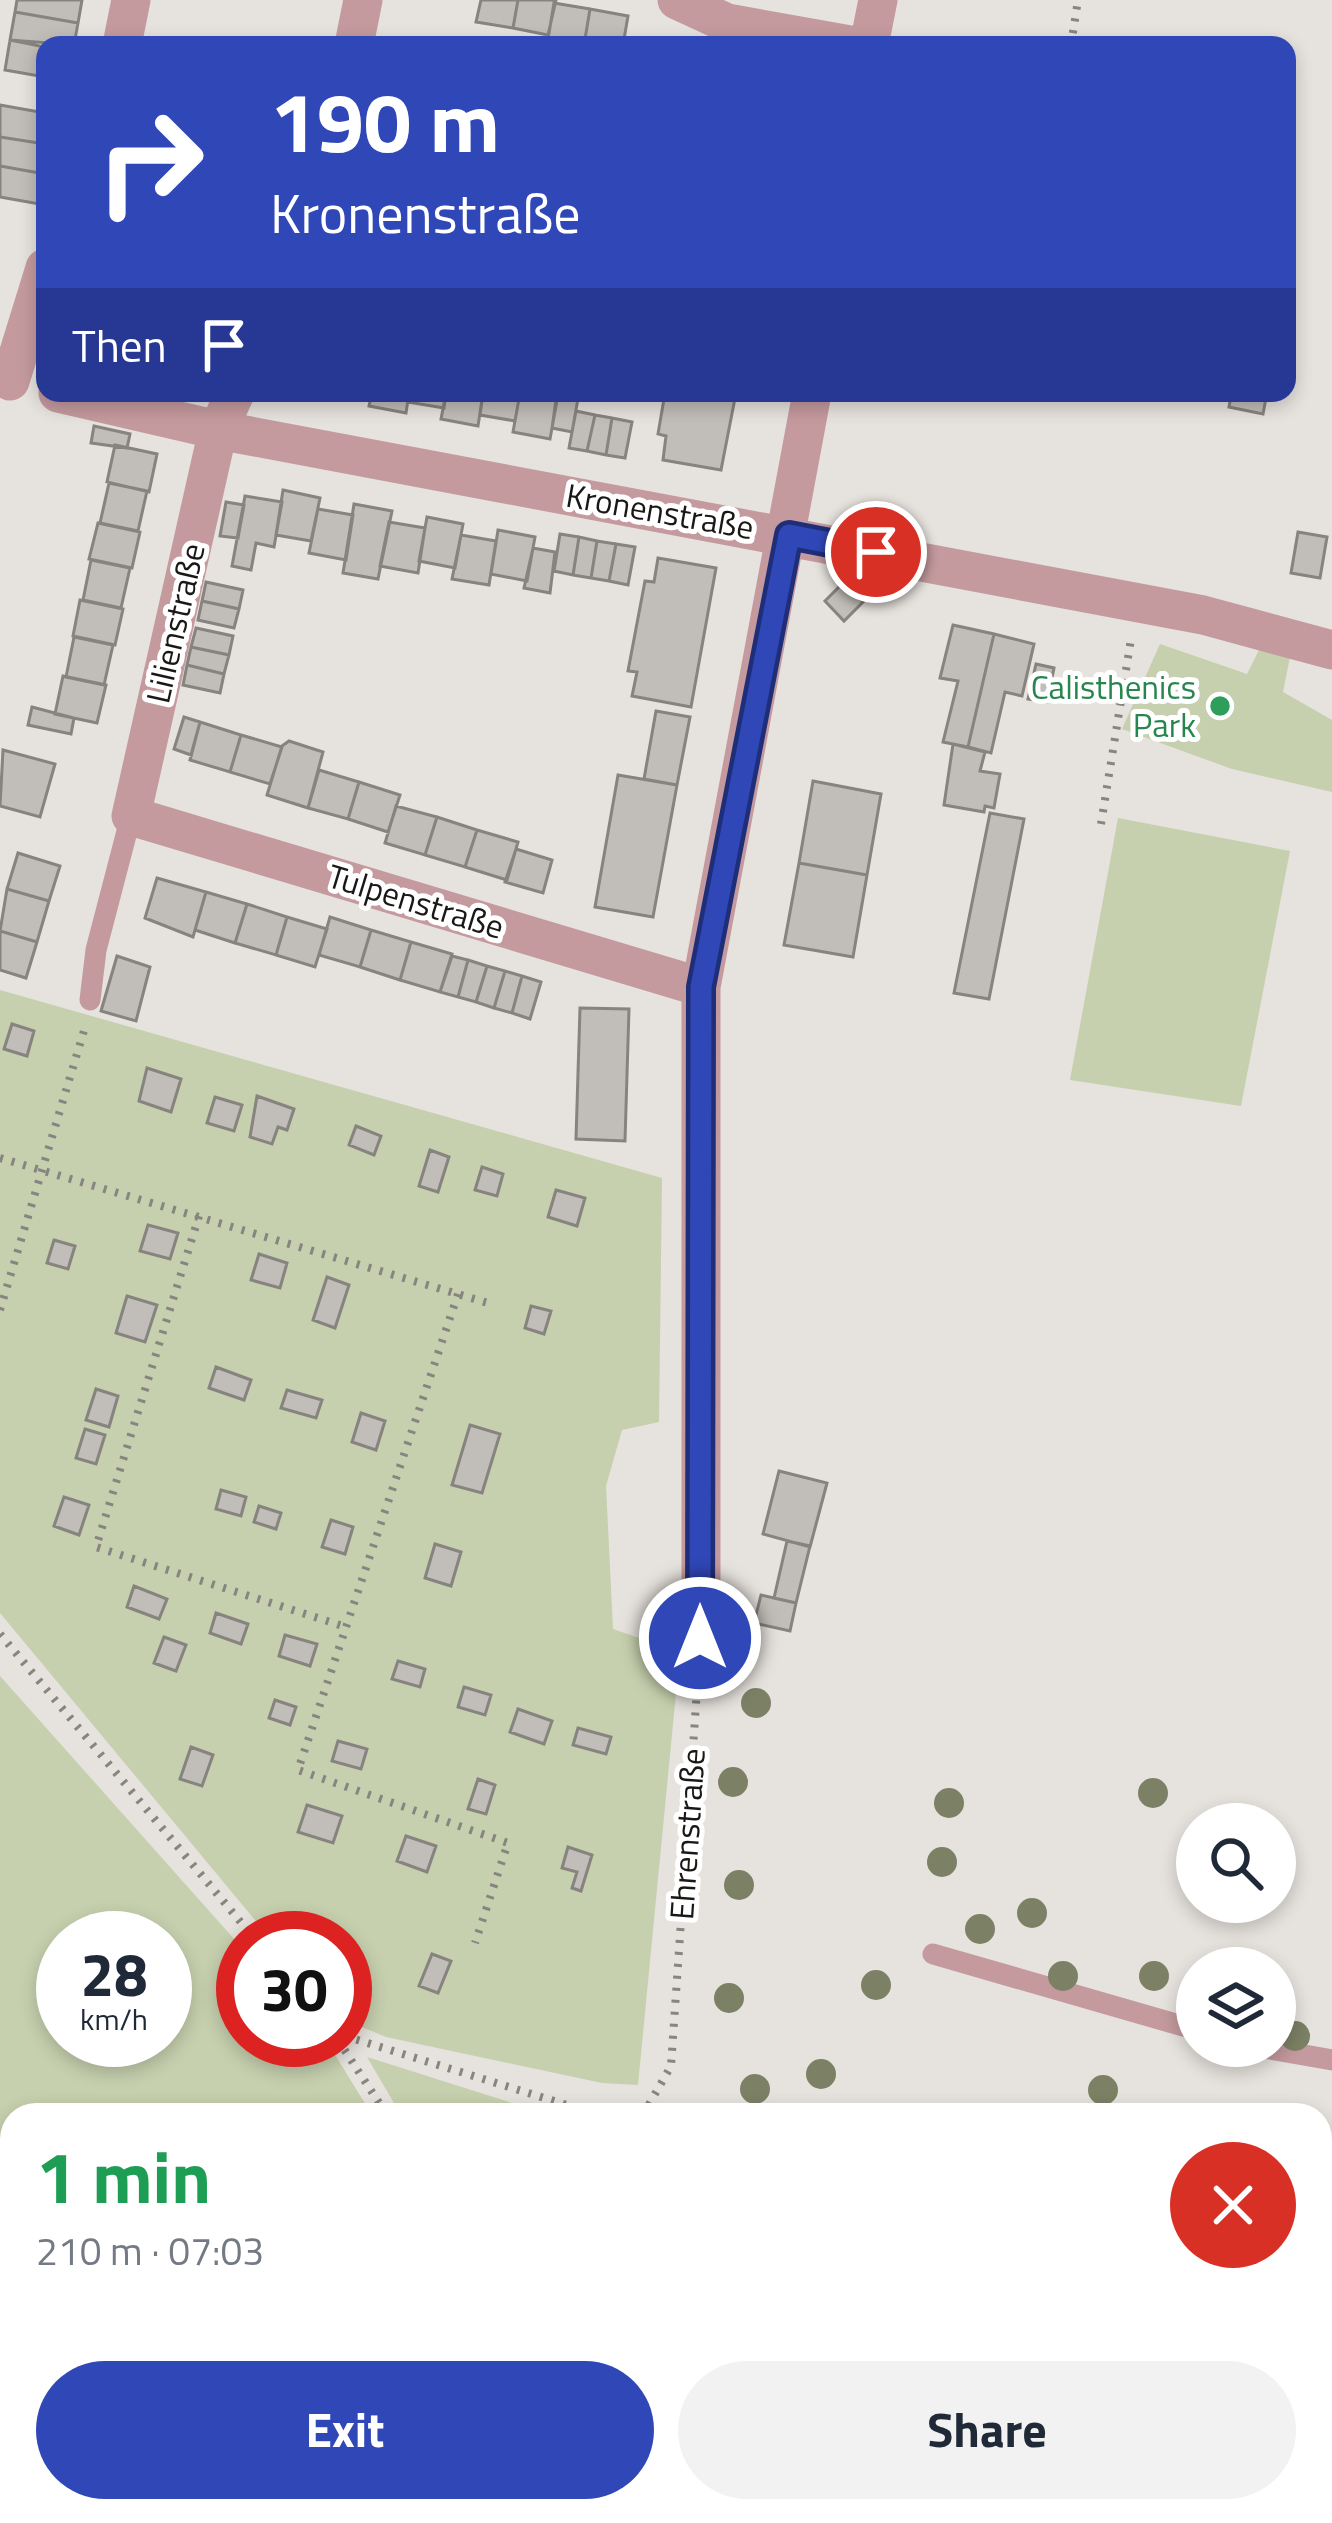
<!DOCTYPE html>
<meta charset="utf-8">
<style>
body{margin:0;font-family:"Titillium Web",sans-serif;background:#f2f2f3;color:#1f2937;height:100vh;display:flex;flex-direction:column;font-size:45px;white-space:nowrap}
*{box-sizing:border-box;margin:0}
p{font-size:39px;color:#747a83}
.icon{flex:none;width:66px;height:66px;fill:none;stroke:currentColor;stroke-width:2;stroke-linecap:round;stroke-linejoin:round}
.map{position:relative;flex:1;overflow:hidden}
.panel{position:absolute;left:0px;top:2103px;width:1332px;height:420px;display:flex;flex-direction:column;background:#fff;border-radius:36px 36px 0 0;box-shadow:0 6px 18px #0003}
.panel>*{flex:none}
.guide{position:absolute;left:36px;top:36px;width:1260px;height:366px;border-radius:24px;box-shadow:0 6px 18px #0003;background:#3047b8;color:#fff;overflow:hidden}
.buttons{position:absolute;left:1176px;top:1803px;display:grid;gap:24px}
.buttons a{display:grid;place-items:center;width:120px;height:120px;border-radius:50%;background:#fff;box-shadow:0 6px 18px #0003;font-size:60px}
.speed{position:absolute;left:36px;top:1911px;display:flex;gap:24px;font-size:60px;font-weight:700;text-align:center}
.speed>*{display:grid;place-content:center;width:156px;height:156px;border-radius:50%;background:#fff;box-shadow:0 6px 18px #0003;line-height:1}
.speed small{font-size:30px;font-weight:400}
.speed .limit{border:18px solid #d22;background:#fff;color:#111}
.pin{position:absolute;display:grid;place-items:center;width:102px;height:102px;color:#fff;margin:-51px;border:6px solid #fff;border-radius:50%;box-shadow:0 3px 12px #0007}
.me{position:absolute;width:132px;margin:-66px;rotate:0deg;stroke-linejoin:round;filter:drop-shadow(0 0 9px #0008)}
.turn{display:flex;align-items:center;gap:42px;height:252px;padding:0 36px;font-size:54px}
.turn .icon{width:156px;height:156px;stroke-width:2.5}
.turn b{display:block;font-size:84px;line-height:102px}
.then{display:flex;align-items:center;height:114px;padding:0 36px;background:#0003;gap:24px;font-size:45px}
.round{display:grid;place-items:center;flex:none;width:126px;height:126px;border-radius:63px;background:#f2f2f3}
.summary{display:flex;align-items:center;justify-content:space-between;height:204px;padding:0 36px}
h1{font-size:72px;font-weight:700;line-height:90px;color:#1e9e55}
.action{display:flex;gap:24px;margin-top:auto;padding:24px 36px}
.action a{flex:1;height:138px;border-radius:72px;background:#3047b8;color:#fff;font-size:48px;font-weight:700;line-height:138px;text-align:center}
.action a+a{background:#f2f2f3;color:#1f2937}
.map>svg:first-child{display:block}
.green{fill:#c6d0ae;fill-rule:evenodd}
.building{fill:#c1bdb8;stroke:#87837f;stroke-width:3}
.lines{fill:none;stroke-linecap:round;stroke-linejoin:round}
.path{stroke:#888581;stroke-width:8;stroke-dasharray:3 9;stroke-linecap:butt}
.lane{stroke:#c49a9e;stroke-width:21}
.street{stroke:#c49a9e;stroke-width:39}
.tree{fill:#7c8065}
.route-casing{stroke:#1f2e78;stroke-width:30}
.route{stroke:#3047b8;stroke-width:21}
.leisure-dot{fill:#2e9e5b;stroke:#fff;stroke-width:4.5}
.labels{text-anchor:middle;dominant-baseline:central;stroke-width:10;stroke-linejoin:round;paint-order:stroke}
.street-label{font-size:33px;fill:#191816;stroke:#fff}
.leisure-label{font-size:33px;fill:#27864d;stroke:#fff;text-anchor:end}
</style>
<div class="map">
<svg width="1332" height="2523" viewBox="0 0 1332 2523">
<rect width="100%" height="100%" fill="#e6e2dd"/>
<path class="green" d="M1264 640 1292 647 1283 692 1332 720V792L1232 769 1122 729 1160 644 1247 674Z
M1118 818 1290 851 1241 1106 1070 1080Z
M0 990 662 1178 659 1422 622 1430 606 1486 613 1629 680 1652 638 2085 602 2083 386 2037 345 2020V1938H270L0 1613Z
M0 1676 243 1949V2040H326L372 2115H12V2511H1254L1274 2523H28L26 2518 0 2523ZM63 1938H165V2040H63Z
M367 2057 550 2115H401Z"/>
<path class="building" d="M17 0H82L78 23 15 12Z
M481 0H518L513 28 476 22Z
M518 0H556L548 35 513 28Z
M554 3 590 9 584 45H547Z
M590 9 628 16 623 45H584Z
M15 12 78 23 74 45 10 40Z
M10 40 45 47V77L5 70Z
M0 105 45 113V144L0 137Z
M0 137 45 144V174L0 166Z
M0 166 45 174V205L0 197Z
M409 393H446L444 408 408 402Z
M409 393 406 413 369 406 372 393Z
M446 393H483L478 426 441 419Z
M483 393H520L515 421 480 415Z
M520 393 558 395 550 439 513 432Z
M579 393 572 432 552 428 557 393Z
M665 393H736L721 470 663 460 666 436 658 434Z
M1211 393H1267L1263 414 1229 407 1231 396Z
M576 411 595 415 587 451 569 448Z
M595 415 612 418 606 455 587 451Z
M612 418 632 422 625 458 606 455Z
M94 426 130 434 127 448 91 443Z
M115 445 157 454 149 492 107 482Z
M109 483 147 491 138 531 100 523Z
M283 490 320 498 311 541 276 535Z
M245 496 282 502 274 547 256 543 251 570 232 566Z
M226 502 244 505 238 538 220 536Z
M354 504 392 511 378 579 343 573Z
M318 509 353 515 346 560 309 553Z
M427 517 463 524 455 568 419 561Z
M389 522 425 528 418 573 380 566Z
M98 523 140 532 132 568 89 559Z
M498 530 535 537 527 581 491 574Z
M1298 532 1327 537 1320 578 1291 573Z
M560 534 579 537 573 575 554 571Z
M461 535 496 541 489 585 452 579Z
M579 537 597 541 591 578 573 575Z
M597 541 616 544 609 581 591 578Z
M616 544 635 547 628 585 609 581Z
M533 548 555 552 550 593 524 588Z
M658 558 716 568 691 707 632 696 637 672 628 671 645 581 654 582Z
M91 560 130 568 121 608 83 600Z
M206 582 243 590 239 609 202 601Z
M844 582 863 602 844 621 825 601Z
M80 600 123 609 115 645 73 636Z
M202 601 239 609 234 628 198 620Z
M953 625 994 634 968 747 943 742 958 681 940 678Z
M196 628 233 636 229 655 191 647Z
M994 634 1034 644 1022 696 1005 692 991 753 968 747Z
M74 637 113 645 104 685 66 677Z
M191 647 229 655 224 674 187 665Z
M1036 664 1054 668 1047 702 1028 699Z
M187 665 224 674 220 693 183 685Z
M63 676 106 685 97 723 55 714Z
M32 707 74 718 71 734 28 725Z
M656 711 690 717 677 785 644 779Z
M184 717 200 722 191 755 174 749Z
M200 722 241 735 230 772 190 760Z
M241 735 282 747 270 784 230 772Z
M289 741 323 752 308 808 267 795 282 746Z
M953 744 985 752 980 771 1000 774 994 808 985 806 984 812 944 805Z
M3 750 55 764 40 817 0 806Z
M319 770 359 782 348 819 308 808Z
M618 775 677 785 653 917 595 907Z
M813 781 881 794 867 875 799 863Z
M359 782 400 795 388 832 348 819Z
M396 806 437 817 425 855 385 843Z
M990 813 1024 819 989 999 954 993Z
M437 817 477 830 465 867 425 855Z
M477 830 518 842 507 880 465 867Z
M516 849 552 860 543 893 505 882Z
M18 853 60 866 49 901 7 889Z
M799 863 867 875 853 957 784 945Z
M157 878 206 892 193 937 145 918Z
M7 889 49 901 37 942 0 931Z
M206 892 247 904 235 943 195 930Z
M247 904 287 917 276 955 235 943Z
M287 917 327 929 315 967 276 955Z
M330 917 371 930 360 967 319 955Z
M371 930 411 942 400 980 360 967Z
M0 931 37 942 26 978 0 970Z
M411 942 452 954 440 992 400 980Z
M117 956 150 967 136 1021 101 1011Z
M452 956 468 960 458 997 440 992Z
M468 960 487 966 476 1002 458 997Z
M487 966 505 971 494 1008 476 1002Z
M505 971 522 976 512 1013 494 1008Z
M522 976 541 982 530 1019 512 1013Z
M580 1008 629 1009 625 1141 576 1139Z
M12 1024 34 1031 27 1056 4 1049Z
M147 1068 181 1079 171 1112 139 1101Z
M257 1096 294 1109 287 1130 278 1127 272 1144 250 1137Z
M215 1097 242 1105 234 1131 207 1123Z
M356 1126 381 1136 374 1155 349 1145Z
M430 1150 449 1157 438 1192 419 1186Z
M482 1167 503 1174 497 1196 475 1190Z
M556 1190 585 1198 577 1226 548 1217Z
M148 1225 178 1233 170 1259 140 1251Z
M54 1240 75 1246 68 1269 47 1263Z
M259 1254 287 1263 280 1288 251 1280Z
M327 1277 349 1285 335 1328 313 1320Z
M127 1296 157 1305 145 1342 116 1333Z
M531 1306 551 1311 544 1334 525 1328Z
M216 1367 251 1380 244 1400 209 1388Z
M96 1389 118 1396 109 1427 86 1420Z
M287 1390 322 1400 316 1418 281 1408Z
M361 1413 385 1421 376 1450 352 1442Z
M470 1425 500 1434 482 1493 452 1485Z
M85 1429 105 1435 96 1464 76 1458Z
M779 1471 827 1483 810 1547 763 1534Z
M221 1490 246 1497 241 1516 216 1509Z
M64 1497 89 1505 79 1535 54 1526Z
M259 1506 281 1513 276 1529 254 1522Z
M331 1520 353 1527 345 1554 322 1547Z
M787 1541 810 1546 796 1603 774 1598Z
M435 1544 461 1552 451 1586 425 1578Z
M134 1586 167 1599 159 1619 127 1607Z
M761 1595 796 1603 790 1631 754 1623Z
M216 1613 248 1624 241 1644 210 1633Z
M285 1635 317 1644 310 1666 279 1656Z
M164 1637 186 1645 176 1671 154 1663Z
M398 1661 425 1669 420 1687 392 1679Z
M464 1687 491 1695 485 1715 458 1707Z
M275 1700 296 1707 290 1725 269 1718Z
M518 1709 552 1721 544 1744 510 1732Z
M578 1728 611 1737 606 1754 573 1745Z
M338 1741 367 1749 361 1769 332 1761Z
M191 1747 213 1755 202 1786 180 1779Z
M478 1779 495 1785 486 1814 468 1809Z
M307 1805 342 1816 333 1843 298 1832Z
M406 1836 436 1846 427 1872 397 1861Z
M568 1847 592 1855 581 1891 572 1888 577 1872 562 1868Z
M432 1954 451 1961 438 1993 419 1986Z"/>
<g class="lines">
<path class="path" d="M1071 45 1078 0
M1101 824 1131 639
M0 1158 488 1303
M199 1216 96 1547 346 1627
M458 1294 298 1770 508 1843 475 1943
M0 1310 86 1024
M0 1634 254 1938
M345 2036 599 2115
M338 2040 387 2115
M628 2115 647 2108 671 2066 698 1675
M229 2511 243 2523
M1291 2511 1311 2523"/>
<path class="lane" d="M90 1000 96 950 131 816
M933 1954 1197 2030
M1253 2046 1332 2060"/>
<path class="street" d="M677 0 727 23 850 45
M122 45 131 0
M354 45 363 0
M869 45 878 0
M10 381 45 268
M58 393 218 430 1203 615 1332 650
M235 393 218 430 131 816 701 987
M701 1638V987L812 393
M158 2523 184 2511"/>
</g>
<g class="tree">
<circle cx="756" cy="1703" r="15"/>
<circle cx="733" cy="1782" r="15"/>
<circle cx="1153" cy="1793" r="15"/>
<circle cx="949" cy="1803" r="15"/>
<circle cx="942" cy="1862" r="15"/>
<circle cx="739" cy="1885" r="15"/>
<circle cx="1032" cy="1913" r="15"/>
<circle cx="980" cy="1929" r="15"/>
<circle cx="1063" cy="1976" r="15"/>
<circle cx="1154" cy="1976" r="15"/>
<circle cx="876" cy="1985" r="15"/>
<circle cx="729" cy="1998" r="15"/>
<circle cx="1295" cy="2036" r="15"/>
<circle cx="821" cy="2074" r="15"/>
<circle cx="755" cy="2089" r="15"/>
<circle cx="1103" cy="2090" r="15"/>
</g>
<g class="lines">
<defs>
<path id="route" d="M700 1638 701 987 789 535 876 552"/>
</defs>
<use href="#route" class="route-casing"/>
<use href="#route" class="route"/>
</g>
<circle class="leisure-dot" cx="1220" cy="706" r="12"/>
<g class="labels">
<g class="street-label">
<text transform="translate(660 511) rotate(10)">Kronenstraße</text>
<text transform="translate(175 623) rotate(-77)">Lilienstraße</text>
<text transform="translate(416 901) rotate(17)">Tulpenstraße</text>
<text transform="translate(687 1834) rotate(-86)">Ehrenstraße</text>
</g>
<g class="leisure-label">
<text x="1196" y="687">Calisthenics<tspan x="1196" dy="38">Park</tspan></text>
</g>
</g>
</svg>
<div class="buttons">
<a><svg class="icon" aria-label="search" viewBox="0 0 24 24"><circle cx="10" cy="10" r="6"/><path d="M15 15l6 6"/></svg></a>
<a><svg class="icon" aria-label="layers" viewBox="0 0 24 24"><path d="M12 4l9 5-9 5-9-5zM3 14l9 5 9-5"/></svg></a>
</div>
<div class="speed"><div>28<small>km/h</small></div><div class="limit">30</div></div>
<div class="pin" style="left:876px;top:552px;background:#d93025"><svg class="icon" aria-label="arrive" viewBox="0 0 24 24"><path d="M6 21V4h12l-3 4 3 4H6"/></svg></div>
<svg class="me" style="left:700px;top:1638px" viewBox="-20 -20 40 40"><circle r="17" fill="#3047b8" stroke="#fff" stroke-width="3"/><path d="M0-11L8 9 0 5-8 9z" fill="#fff"/></svg>
<div class="guide">
<div class="turn"><svg class="icon" aria-label="right" viewBox="0 0 24 24"><path d="M7 20v-9h11M14 6l5 5-5 5"/></svg><div><b>190 m</b>Kronenstraße</div></div>
<div class="then">Then<svg class="icon" aria-label="arrive" viewBox="0 0 24 24"><path d="M6 21V4h12l-3 4 3 4H6"/></svg></div>
</div>
<section class="panel">
<div class="summary"><div><h1>1 min</h1><p>210 m · 07:03</p></div><a class="round" style="background:#d93025;color:#fff"><svg class="icon" aria-label="close" viewBox="0 0 24 24"><path d="M6 6l12 12M18 6L6 18"/></svg></a></div>
<div class="action"><a>Exit</a><a>Share</a></div>
</section>
</div>
